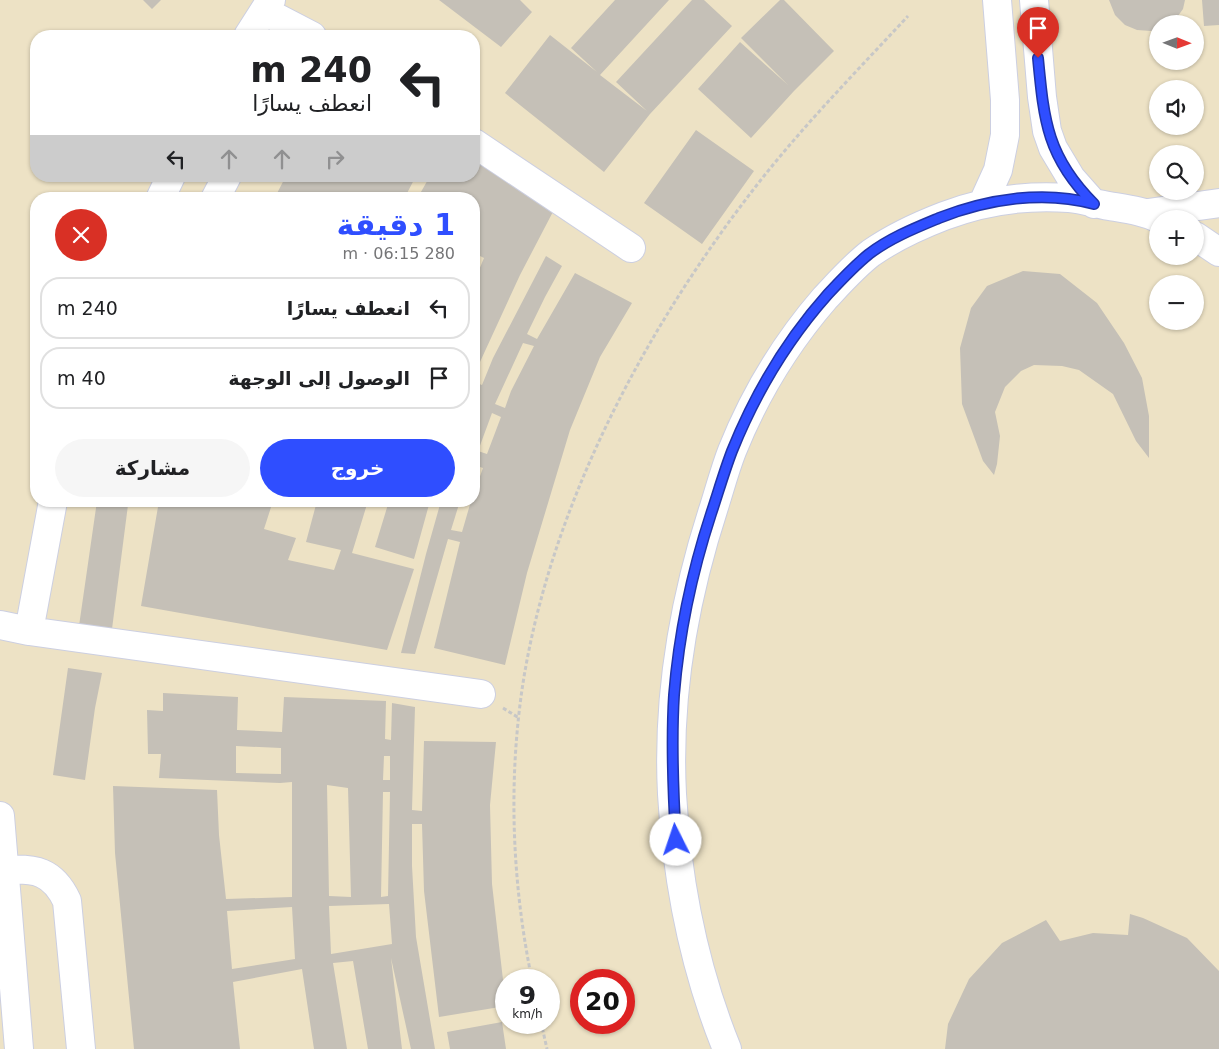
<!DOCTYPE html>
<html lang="ar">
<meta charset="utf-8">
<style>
body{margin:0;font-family:"DejaVu Sans",Vazirmatn,sans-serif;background:#f6f6f6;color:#202124;direction:rtl;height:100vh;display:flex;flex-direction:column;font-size:19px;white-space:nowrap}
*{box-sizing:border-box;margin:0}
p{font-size:16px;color:#757577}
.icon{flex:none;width:28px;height:28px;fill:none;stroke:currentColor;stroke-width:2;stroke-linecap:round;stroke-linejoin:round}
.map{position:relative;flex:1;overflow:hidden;direction:ltr}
.sheet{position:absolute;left:30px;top:192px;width:450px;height:315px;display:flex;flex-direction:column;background:#fff;border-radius:20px;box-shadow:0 1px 4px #0004;direction:rtl}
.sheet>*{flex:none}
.guide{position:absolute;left:30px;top:30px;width:450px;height:152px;border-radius:20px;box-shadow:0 1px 4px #0004;direction:rtl;background:#fff;color:#202124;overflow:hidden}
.needle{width:32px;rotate:91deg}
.controls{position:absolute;left:1149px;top:15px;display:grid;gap:10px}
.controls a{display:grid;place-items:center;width:55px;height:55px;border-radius:50%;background:#fff;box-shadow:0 1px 4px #0004;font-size:25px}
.speed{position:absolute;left:495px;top:969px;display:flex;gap:10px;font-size:25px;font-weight:700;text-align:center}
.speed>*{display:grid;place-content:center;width:65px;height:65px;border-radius:50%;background:#fff;box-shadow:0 1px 4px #0004;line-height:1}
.speed small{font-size:12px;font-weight:400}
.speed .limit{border:8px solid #d22;background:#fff;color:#111}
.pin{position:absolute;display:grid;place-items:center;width:42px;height:42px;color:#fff;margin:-51px -21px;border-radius:50% 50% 50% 0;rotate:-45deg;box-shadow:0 0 5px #0007}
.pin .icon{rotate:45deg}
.me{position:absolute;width:55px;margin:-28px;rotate:356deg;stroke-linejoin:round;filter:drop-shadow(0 0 4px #0008)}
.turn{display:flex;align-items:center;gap:18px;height:105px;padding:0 25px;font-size:22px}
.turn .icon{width:65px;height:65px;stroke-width:2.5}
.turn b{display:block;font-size:35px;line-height:42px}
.lanes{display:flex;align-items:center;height:48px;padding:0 25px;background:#0003;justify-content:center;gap:25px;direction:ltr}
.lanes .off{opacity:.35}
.round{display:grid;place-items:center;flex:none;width:52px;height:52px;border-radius:26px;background:#f6f6f6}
.overview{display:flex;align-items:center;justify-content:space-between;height:85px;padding:0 25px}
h1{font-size:30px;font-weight:600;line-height:38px;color:#2f4eff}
.action{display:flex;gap:10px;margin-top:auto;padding:10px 25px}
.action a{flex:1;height:58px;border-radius:30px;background:#2f4eff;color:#fff;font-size:20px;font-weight:600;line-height:58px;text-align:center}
.action a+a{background:#f6f6f6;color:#202124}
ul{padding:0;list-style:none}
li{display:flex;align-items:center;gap:15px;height:62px;margin:0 10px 8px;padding:0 15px;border:2px solid #e0e0e0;border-radius:20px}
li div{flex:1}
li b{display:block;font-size:19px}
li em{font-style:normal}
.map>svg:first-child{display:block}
.education{fill:#ede2c5;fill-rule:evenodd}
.building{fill:#c5c0b7;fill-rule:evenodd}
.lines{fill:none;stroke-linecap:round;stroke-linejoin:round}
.minor-casing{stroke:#cccfe1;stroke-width:30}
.path{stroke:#c7c7c7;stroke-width:3;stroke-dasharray:4 2.5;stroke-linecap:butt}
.minor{stroke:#fff;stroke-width:28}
.route-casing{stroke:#1f33a6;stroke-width:12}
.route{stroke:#2f4eff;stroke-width:9}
</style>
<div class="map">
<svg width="1219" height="1049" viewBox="0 0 1219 1049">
<rect width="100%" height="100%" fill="#eae3d7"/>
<path class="education" d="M0 0H1219V1049H0ZM1158 24H1195V61H1158ZM36 36H474V176H36ZM1158 89H1195V126H1158ZM1158 154H1195V191H1158ZM36 199H474V501H36ZM1158 219H1195V256H1158ZM1158 284H1195V321H1158ZM506 980H549V1022H506ZM581 980H624V1022H581Z"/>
<path class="building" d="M143 0H161L152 9Z
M439 0H520L532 12 501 47Z
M615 0H669L600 75 647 111 616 82 692 0H704L732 26 650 114 604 172 505 93 550 35 597 72 571 48Z
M780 0H784L834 51 794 91 751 138 698 89 740 42 788 85 741 38Z
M1109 0H1185L1183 9 1175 20 1169 24H1158V29L1151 31 1137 30 1125 25 1115 15Z
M1202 0H1219V25L1204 26Z
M696 130 754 171 702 244 644 203Z
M474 161 556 206 520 275 474 375V282L484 258 474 253V199H417L430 176H474Z
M286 176H416L404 199H274Z
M546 256 562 266 545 297 527 334 537 339 575 273 632 303 600 357 570 430 527 573 505 665 434 648 460 542 448 539 415 654 401 653 426 554 441 501H460L451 530 462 532 471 501H474V493L483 468 474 465V405L479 393 474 391V382L482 385 493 358ZM523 343 534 346 511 391 505 408 495 404ZM492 413 501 417 487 454 478 451Z
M1023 271 1060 274 1097 303 1124 343 1142 378 1149 416V458L1136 441 1113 394 1079 370 1062 366 1034 365 1021 371 1005 387 995 412 1000 436 997 464 994 475 983 461 962 404 960 348 971 308 987 286Z
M97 501 128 505 112 629 79 626Z
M159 501H273L264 529 296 538 288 560 334 570 341 550 306 542 317 501H368L352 553 414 569 387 650 141 606Z
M389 501H430L414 559 375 547Z
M68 668 102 673 95 708 85 780 53 775Z
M163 693 238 697 237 730 282 732 284 697 386 701 385 739 391 740 392 703 415 707 412 810 422 811 424 741 496 742 490 805 492 884 506 1006 439 1017 424 891 422 824H412V866L416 937 435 1049H411L391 958 402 1049H368L353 961 333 963 347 1049H314L302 969 233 982 240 1049H134L115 853 113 786 217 790 219 835 226 899 292 897V782L280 783 159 778 161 754H148L147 710 163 711ZM236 746 281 748V774L236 773ZM384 756H390V780H383ZM327 785 348 788 351 897 329 896ZM383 792H390L388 896 381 897ZM389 904 392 944 331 954 329 906ZM292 907 295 959 232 969 227 911Z
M1130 914 1143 918 1187 938 1219 971V1049H945L948 1024 969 979 1002 943 1046 920 1060 941 1093 933 1128 935Z
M502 1022 506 1049H450L447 1032Z"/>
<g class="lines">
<defs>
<path id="minor" d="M1034 0 1042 97 1047 131 1053 148 1071 178 1094 204
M264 11 312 36
M248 36 271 0
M474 143 631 248
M160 199 171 176
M215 199 227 176
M983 203 998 170 1005 135V100L997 0
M1148 213 1219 203
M1195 236 1219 252
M0 625 29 631 481 694
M29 631 53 501
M0 816 19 1049
M5 870C35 868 53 871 67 901L81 1049
M727 1049C694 968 677 881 672 794 667 696 684 599 714 507 720 488 725 469 732 451 754 396 786 343 825 298 840 282 854 266 871 253 894 237 918 226 944 216 983 201 1027 195 1069 198 1083 199 1096 204 1109 206 1127 209 1144 211 1160 219"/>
</defs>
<use href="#minor" class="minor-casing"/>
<path class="path" d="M503 708 519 718
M532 980C512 883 508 781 523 683 551 506 644 331 753 190 800 129 855 73 908 16
M541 1022 547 1049"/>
<use href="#minor" class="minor"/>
</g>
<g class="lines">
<defs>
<path id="route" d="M676 840C673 791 671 743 674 695 679 633 692 572 711 514 718 493 724 472 732 451 755 394 787 340 828 294 841 280 854 266 869 254 890 238 915 228 939 218 987 199 1044 190 1094 204 1047 157 1044 121 1038 58"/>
</defs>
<use href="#route" class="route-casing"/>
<use href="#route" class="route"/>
</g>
</svg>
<div class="controls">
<a><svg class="needle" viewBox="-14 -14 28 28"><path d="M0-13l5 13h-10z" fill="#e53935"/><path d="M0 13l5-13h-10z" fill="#757577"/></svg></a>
<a><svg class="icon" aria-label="sound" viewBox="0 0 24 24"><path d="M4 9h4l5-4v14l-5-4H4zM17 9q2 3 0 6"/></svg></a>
<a><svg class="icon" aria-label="search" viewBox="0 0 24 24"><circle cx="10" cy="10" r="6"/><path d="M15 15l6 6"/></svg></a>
<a>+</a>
<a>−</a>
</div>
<div class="speed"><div>9<small>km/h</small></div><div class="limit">20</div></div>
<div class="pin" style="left:1038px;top:58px;background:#d93025"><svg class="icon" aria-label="arrive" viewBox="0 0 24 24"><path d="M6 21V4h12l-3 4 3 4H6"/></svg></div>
<svg class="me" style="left:676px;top:840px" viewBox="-20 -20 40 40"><circle r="19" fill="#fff"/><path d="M0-13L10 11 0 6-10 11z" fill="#2f4eff"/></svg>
<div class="guide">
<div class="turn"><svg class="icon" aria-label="left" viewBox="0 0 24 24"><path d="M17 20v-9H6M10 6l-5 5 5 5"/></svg><div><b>240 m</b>انعطف يسارًا</div></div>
<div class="lanes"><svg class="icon" aria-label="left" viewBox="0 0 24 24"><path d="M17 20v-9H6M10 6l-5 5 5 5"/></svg><svg class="icon off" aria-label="ahead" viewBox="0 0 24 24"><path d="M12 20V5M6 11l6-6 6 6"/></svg><svg class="icon off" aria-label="ahead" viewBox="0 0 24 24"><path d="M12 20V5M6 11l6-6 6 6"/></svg><svg class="icon off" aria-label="right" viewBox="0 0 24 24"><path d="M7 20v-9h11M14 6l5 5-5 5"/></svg></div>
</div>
<section class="sheet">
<div class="overview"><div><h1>1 دقيقة</h1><p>280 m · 06:15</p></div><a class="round" style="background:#d93025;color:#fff"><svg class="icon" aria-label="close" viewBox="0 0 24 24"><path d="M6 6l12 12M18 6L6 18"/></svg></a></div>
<ul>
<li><svg class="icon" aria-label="left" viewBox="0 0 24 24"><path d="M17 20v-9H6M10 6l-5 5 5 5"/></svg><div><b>انعطف يسارًا</b></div><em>240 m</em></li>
<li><svg class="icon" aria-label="arrive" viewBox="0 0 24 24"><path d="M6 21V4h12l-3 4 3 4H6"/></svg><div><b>الوصول إلى الوجهة</b></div><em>40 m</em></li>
</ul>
<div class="action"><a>خروج</a><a>مشاركة</a></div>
</section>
</div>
